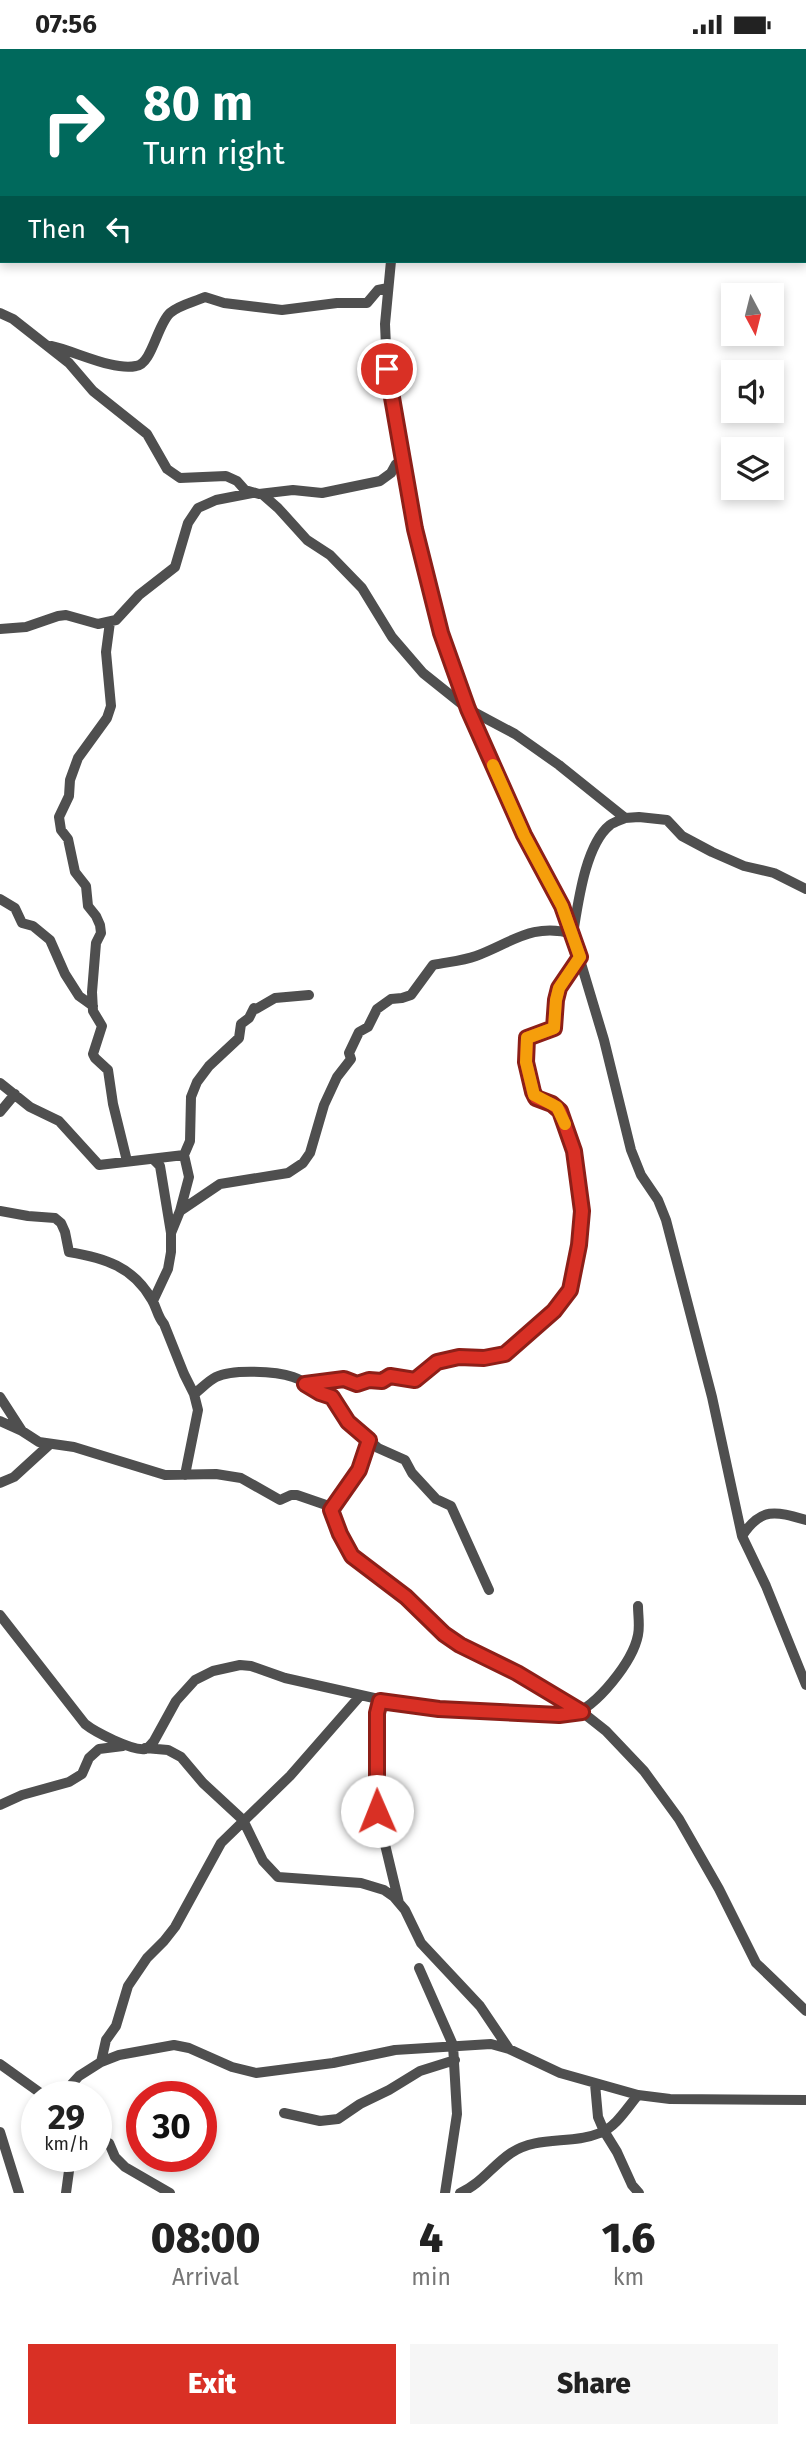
<!DOCTYPE html>
<style>
body{margin:0;font-family:"Fira Sans",sans-serif;background:#f6f6f6;color:#222;height:100vh;display:flex;flex-direction:column;font-size:26px;white-space:nowrap}
*{box-sizing:border-box;margin:0}
p{font-size:23px;color:#767676}
.icon{flex:none;width:38px;height:38px;fill:none;stroke:currentColor;stroke-width:2;stroke-linecap:round;stroke-linejoin:round}
.map{position:relative;height:2144px;overflow:hidden}
.drawer{display:flex;flex-direction:column;background:#fff;flex:1}
.drawer>*{flex:none}
.hud{position:absolute;left:0px;top:0px;width:807px;height:214px;box-shadow:0 4px 10px #0003;background:#00695c;color:#fff;overflow:hidden}
.needle{width:46px;rotate:173deg}
.tools{position:absolute;left:721px;top:234px;display:grid;gap:14px}
.tools a{display:grid;place-items:center;width:63px;height:63px;border-radius:0px;background:#fff;box-shadow:0 4px 10px #0003;font-size:35px}
.speed{position:absolute;left:21px;top:2032px;display:flex;gap:14px;font-size:35px;font-weight:700;text-align:center}
.speed>*{display:grid;place-content:center;width:91px;height:91px;border-radius:50%;background:#fff;box-shadow:0 4px 10px #0003;line-height:1}
.speed small{font-size:18px;font-weight:400}
.speed .limit{border:10px solid #d22;background:#fff;color:#111}
.pin{position:absolute;display:grid;place-items:center;width:60px;height:60px;color:#fff;margin:-30px;border:4px solid #fff;border-radius:50%;box-shadow:0 2px 7px #0007}
.me{position:absolute;width:77px;margin:-38px;rotate:359deg;stroke-linejoin:round;filter:drop-shadow(0 0 5px #0008)}
.turn{display:flex;align-items:center;gap:24px;height:147px;padding:0 28px;font-size:32px}
.turn .icon{width:91px;height:91px;stroke-width:2.5}
.turn b{display:block;font-size:49px;line-height:60px}
.then{display:flex;align-items:center;height:66px;padding:0 28px;background:#0003;gap:14px;font-size:26px}
.eta{display:flex;justify-content:space-evenly;align-items:center;height:119px;text-align:center}
.eta b{font-size:42px;font-weight:800;line-height:49px}
.primary-button{display:flex;gap:14px;margin-top:auto;padding:14px 28px}
.primary-button a{flex:1;height:80px;border-radius:0px;background:#d93025;color:#fff;font-size:28px;font-weight:800;line-height:80px;text-align:center}
.primary-button a+a{background:#f6f6f6;color:#222}
.status{display:flex;justify-content:space-between;align-items:center;height:49px;padding:0 35px;background:#fff;direction:ltr}
.status svg{height:19px;fill:currentColor}
.map>svg:first-child{display:block}
.lines{fill:none;stroke-linecap:round;stroke-linejoin:round}
.street{stroke:#4f4f4f;stroke-width:10}
.route-casing{stroke:#8d1f18;stroke-width:18}
.route{stroke:#d93025;stroke-width:12}
.slow{stroke:#f59e0b;stroke-width:12}
</style>
<div class="status"><b>07:56</b><svg viewBox="0 0 49 12"><path d="M0 12V9h3v3zM5 12V6h3v6zM10 12V3h3v9zM15 12V0h3v12zM26 1h20v11H26zM47 4h2v5h-2z"/></svg></div>
<div class="map">
<svg width="806" height="2144" viewBox="0 0 806 2144">
<rect width="100%" height="100%" fill="#fff"/>
<g class="lines">
<path class="street" d="M57 0 60 2
M300 0 302 2
M332 0 333 2
M674 0 677 2
M431 2 432 0
M752 2 757 0
M805 86H806
M391 212 385 275 387 320 415 480 433 558 468 660 524 786 568 871 604 991 631 1101 641 1126 658 1151 666 1171 712 1348 742 1487 766 1537 806 1636
M0 264 13 270 69 314 93 342 147 385 167 420 180 429 226 427 237 432 245 441 259 445 293 441 322 444 380 432 391 424 396 415 403 413
M51 297C75 302 113 322 136 317 152 315 157 276 170 264 179 256 194 253 205 248L224 254 282 261 337 254H367L378 241 388 239
M262 445 278 459 307 491 330 506 362 539 392 588 423 624 468 660 515 685 559 716 625 769 639 768 667 771 682 787 712 803 744 817 774 824 806 840
M110 573 106 603 111 657 107 669 78 709 70 731 69 747 59 768 61 781 68 790 75 823 86 837 88 857 96 867 100 876 101 884 96 894 92 943 93 962 102 977 93 1005 95 1009 108 1021 113 1055 127 1112
M0 580 26 578 58 567 66 566 98 575 116 571 139 546 175 518 188 474 198 459 216 451 252 444
M0 850 15 859 22 874 33 877 50 891 65 925 79 947 93 957
M0 1034 30 1058 59 1072 99 1116 184 1106
M0 1063 15 1045
M153 1110 160 1117 171 1184
M0 1162 28 1167 55 1169 61 1174 65 1183 69 1203C104 1209 133 1217 152 1251 157 1259 157 1267 164 1275L184 1325 194 1345 198 1361 185 1426
M180 1162 189 1128 184 1106 190 1092 191 1048 197 1033 209 1017 239 989 241 975 249 969 254 959 256 960 275 949 309 946
M153 1252 168 1220 171 1203V1184L180 1162 220 1135 288 1124 303 1114 310 1104 324 1056 337 1028 351 1010 349 1004 359 983 368 978 377 960 391 950 402 949 411 946 433 916C447 913 462 912 476 907 511 894 533 873 573 885 578 855 585 796 610 776 614 773 621 771 625 769
M305 1335 344 1330 357 1335 369 1331 382 1332 390 1327 415 1331C425 1327 428 1316 440 1312 460 1306 484 1314 503 1305 512 1302 520 1291 527 1284 542 1272 564 1256 571 1238 573 1231 573 1224 574 1217 582 1167 585 1112 562 1065 555 1052 540 1055 533 1043L526 1013 527 989 554 979 556 951 559 939 580 908
M194 1345C201 1340 208 1332 216 1328 232 1320 276 1322 293 1328 307 1333 318 1342 332 1348L348 1373 369 1391 359 1421 331 1461
M0 1348 22 1382
M0 1372 22 1382 39 1393 74 1398 165 1426 216 1425 241 1429 280 1451 291 1446H297L326 1456 331 1461 340 1485 352 1507 406 1548 451 1591 535 1634 582 1663 606 1682 644 1722 679 1770 719 1840 756 1914 806 1962
M369 1391 378 1399 405 1411 412 1424 436 1450 451 1457 489 1541
M0 1434 14 1428 49 1396
M742 1487C761 1458 775 1462 806 1471
M0 1566 85 1675C95 1683 132 1702 145 1700 150 1698 150 1696 154 1692L176 1652 195 1631 213 1622 240 1616 251 1617 285 1629 405 1656 439 1660 571 1666C597 1658 633 1612 638 1586 640 1577 638 1566 638 1557
M380 1652 377 1664V1762L399 1854
M145 1699 168 1701 181 1708 203 1734 243 1771 263 1812 278 1828 361 1834 384 1841 394 1848 405 1861 421 1894 480 1957 509 2000
M0 1756 22 1746 69 1733 82 1725 89 1709 99 1700 123 1697
M419 1919 453 1996 457 2065 445 2144
M101 2013 119 2006 174 1996 189 1999 232 2018 256 2024 333 2014 395 2001 491 1995 509 2000 560 2024 638 2046 670 2050 806 2051
M0 2015 46 2048
M595 2035 598 2068 604 2082 617 2103 632 2136 639 2144
M60 2048 79 2027 101 2013 106 1991 116 1977 128 1937 147 1909 164 1892 175 1878 221 1794 290 1727 360 1647
M284 2064 320 2072 338 2070 360 2055 389 2041 420 2022 455 2011
M0 2083 19 2144
M96 2091 109 2094 115 2108 125 2118 170 2144
M66 2144 71 2107
M460 2144C481 2135 493 2116 511 2104 538 2086 571 2096 600 2084 616 2078 627 2059 638 2046"/>
</g>
<g class="lines">
<defs>
<path id="route" d="M377 1762V1664L380 1652 439 1660 559 1666 582 1663 517 1624 460 1596 444 1585 406 1548 352 1507 340 1485 331 1461 359 1421 369 1391 348 1373 332 1348 320 1344 305 1335 344 1330 357 1335 369 1331 382 1332 390 1327 415 1331 437 1313 459 1308 484 1309 505 1305 554 1262 570 1241 579 1196 582 1162 574 1102 560 1062 552 1055 536 1049 533 1043 526 1013 527 989 554 979 556 951 559 939 580 908 562 857 524 786 468 660 441 584 415 480 387 320"/>
</defs>
<use href="#route" class="route-casing"/>
<use href="#route" class="route"/>
<path class="slow" d="M493 716 524 786 562 857 580 908 559 939 556 951 554 979 527 989 526 1013 534 1046 557 1058 565 1075"/>
</g>
</svg>
<div class="tools">
<a><svg class="needle" viewBox="-14 -14 28 28"><path d="M0-13l5 13h-10z" fill="#e53935"/><path d="M0 13l5-13h-10z" fill="#767676"/></svg></a>
<a><svg class="icon" aria-label="sound" viewBox="0 0 24 24"><path d="M4 9h4l5-4v14l-5-4H4zM17 9q2 3 0 6"/></svg></a>
<a><svg class="icon" aria-label="layers" viewBox="0 0 24 24"><path d="M12 4l9 5-9 5-9-5zM3 14l9 5 9-5"/></svg></a>
</div>
<div class="speed"><div>29<small>km/h</small></div><div class="limit">30</div></div>
<div class="pin" style="left:387px;top:320px;background:#d93025"><svg class="icon" aria-label="arrive" viewBox="0 0 24 24"><path d="M6 21V4h12l-3 4 3 4H6"/></svg></div>
<svg class="me" style="left:377px;top:1762px" viewBox="-20 -20 40 40"><circle r="19" fill="#fff"/><path d="M0-13L10 11 0 6-10 11z" fill="#d93025"/></svg>
<div class="hud">
<div class="turn"><svg class="icon" aria-label="right" viewBox="0 0 24 24"><path d="M7 20v-9h11M14 6l5 5-5 5"/></svg><div><b>80 m</b>Turn right</div></div>
<div class="then">Then<svg class="icon" aria-label="left" viewBox="0 0 24 24"><path d="M17 20v-9H6M10 6l-5 5 5 5"/></svg></div>
</div>
</div>
<section class="drawer">
<div class="eta">
<div><b>08:00</b><p>Arrival</p></div>
<div><b>4</b><p>min</p></div>
<div><b>1.6</b><p>km</p></div>
</div>
<div class="primary-button"><a>Exit</a><a>Share</a></div>
</section>
